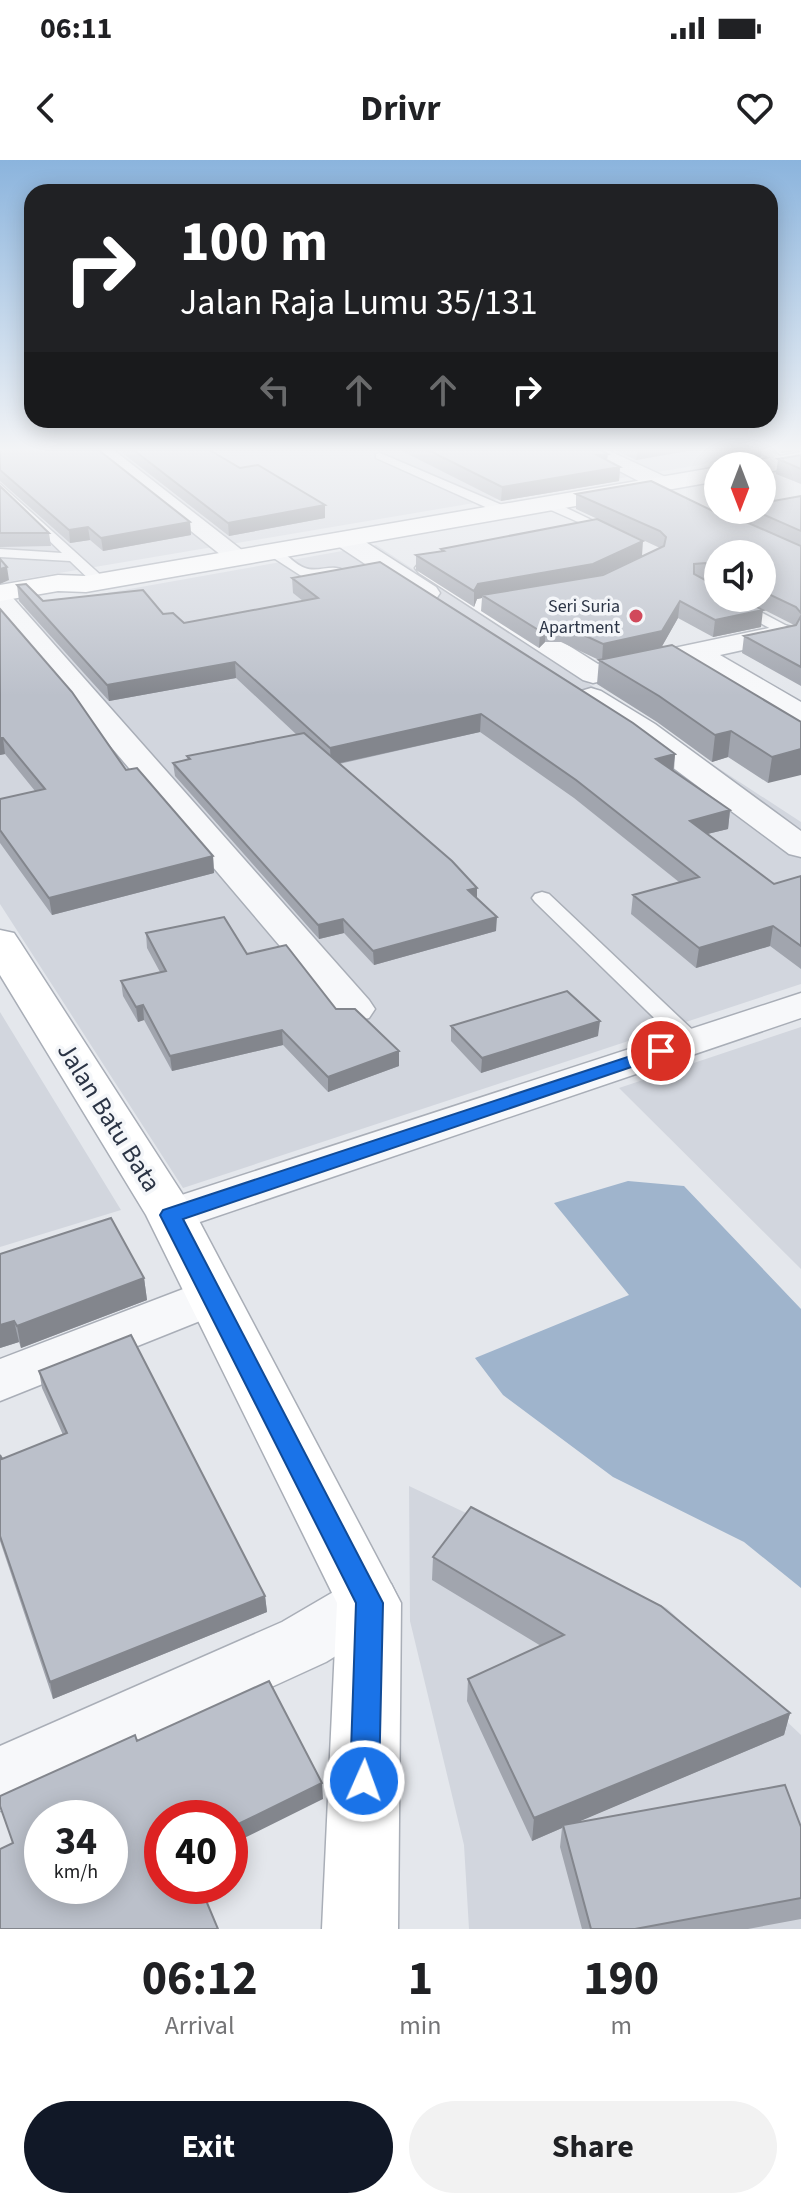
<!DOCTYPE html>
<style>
body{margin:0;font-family:"Source Sans 3",sans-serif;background:#f2f2f2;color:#202124;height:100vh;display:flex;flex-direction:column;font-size:30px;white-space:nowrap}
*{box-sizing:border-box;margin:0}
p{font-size:26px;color:#757577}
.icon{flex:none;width:44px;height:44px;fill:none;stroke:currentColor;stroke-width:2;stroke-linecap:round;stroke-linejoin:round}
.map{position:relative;height:1769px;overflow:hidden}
.details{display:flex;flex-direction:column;background:#fff;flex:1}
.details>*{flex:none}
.top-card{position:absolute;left:24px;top:24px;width:754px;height:244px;border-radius:24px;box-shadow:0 4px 20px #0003;background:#202124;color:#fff;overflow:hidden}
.needle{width:52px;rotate:180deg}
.controls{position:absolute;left:704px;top:292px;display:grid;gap:16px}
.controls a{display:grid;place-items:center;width:72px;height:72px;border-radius:50%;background:#fff;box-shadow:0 4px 20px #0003;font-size:40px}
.speed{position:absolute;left:24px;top:1640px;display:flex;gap:16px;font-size:40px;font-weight:700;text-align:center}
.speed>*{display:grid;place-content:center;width:104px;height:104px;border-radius:50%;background:#fff;box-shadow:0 4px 20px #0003;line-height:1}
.speed small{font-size:20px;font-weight:400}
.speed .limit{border:12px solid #d22;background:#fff;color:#111}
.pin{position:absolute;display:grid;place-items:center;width:68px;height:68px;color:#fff;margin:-34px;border:4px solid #fff;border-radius:50%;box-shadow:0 2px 8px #0007}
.me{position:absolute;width:88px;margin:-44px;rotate:2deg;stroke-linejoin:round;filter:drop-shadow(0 0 6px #0008)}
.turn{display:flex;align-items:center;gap:28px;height:168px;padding:0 24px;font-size:36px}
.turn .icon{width:104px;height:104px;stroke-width:2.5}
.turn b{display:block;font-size:56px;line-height:68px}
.lanes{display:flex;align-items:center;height:76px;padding:0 24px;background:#0003;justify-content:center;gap:40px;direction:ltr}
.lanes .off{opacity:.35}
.eta{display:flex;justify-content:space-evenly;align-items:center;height:136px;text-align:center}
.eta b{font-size:48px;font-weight:700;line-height:56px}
.primary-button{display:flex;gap:16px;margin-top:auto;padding:16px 24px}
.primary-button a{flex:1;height:92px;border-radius:48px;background:#111827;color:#fff;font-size:32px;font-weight:700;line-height:92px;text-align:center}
.primary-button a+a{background:#f2f2f2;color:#202124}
.status{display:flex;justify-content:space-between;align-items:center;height:56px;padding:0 40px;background:#fff;direction:ltr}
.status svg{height:22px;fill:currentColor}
header{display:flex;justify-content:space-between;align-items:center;height:104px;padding:0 24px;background:#fff;font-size:36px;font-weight:700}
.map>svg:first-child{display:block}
.built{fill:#d2d6de}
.water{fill:#9fb4cc}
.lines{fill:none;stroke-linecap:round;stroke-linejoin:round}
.lane-casing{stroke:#a9aeb7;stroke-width:3}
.street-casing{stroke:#a9aeb7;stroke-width:3}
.secondary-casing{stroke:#a9aeb7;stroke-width:3}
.lane{fill:#f7f8fa;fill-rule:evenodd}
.street{fill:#f7f8fa;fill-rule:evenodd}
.secondary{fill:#fff;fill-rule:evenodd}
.wall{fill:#a1a5ae}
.shaded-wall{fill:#83868d}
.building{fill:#bbc0ca;stroke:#83868d;stroke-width:2;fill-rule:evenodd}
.route{fill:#1a73e8;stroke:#114b97;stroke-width:2}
.poi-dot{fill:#d1495b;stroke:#f4f6f9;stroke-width:3}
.labels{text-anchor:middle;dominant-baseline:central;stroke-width:7;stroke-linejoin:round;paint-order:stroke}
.far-poi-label{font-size:18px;fill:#2b3445;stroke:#f4f6f9;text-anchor:end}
.near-street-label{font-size:26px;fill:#2b3445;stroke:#f4f6f9}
</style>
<div class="status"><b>06:11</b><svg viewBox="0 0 49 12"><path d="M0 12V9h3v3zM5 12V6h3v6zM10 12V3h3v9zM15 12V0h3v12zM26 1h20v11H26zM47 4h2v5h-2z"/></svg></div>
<header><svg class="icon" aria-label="back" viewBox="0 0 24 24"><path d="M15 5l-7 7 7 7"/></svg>Drivr<svg class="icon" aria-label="heart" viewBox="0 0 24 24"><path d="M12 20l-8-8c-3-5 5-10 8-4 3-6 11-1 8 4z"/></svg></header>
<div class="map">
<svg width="801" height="1769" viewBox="0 0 801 1769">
<rect width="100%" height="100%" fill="#e4e7ec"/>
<path class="built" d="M0 288H800L0 423Z
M376 385 801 662V824L183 1028 0 744V452Z
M0 852 121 1050 0 1087Z
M801 867V1109L619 928Z
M409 1326 667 1448 801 1575V1769H469L464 1685 410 1461Z"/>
<path class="water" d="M628 1021 684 1026 801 1149V1428L744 1382 613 1317 503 1235 475 1198 629 1135 554 1043Z"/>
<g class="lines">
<defs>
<path id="lane" d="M750 288H765L792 302 782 304Z
M380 293 509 348 511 351 501 354 376 298V294Z
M0 324 105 419V425H95L70 401 0 397V389L62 393 0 333Z
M544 341H552L604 366 577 372V366L585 365 544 347Z
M269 389C285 388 291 403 305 408 318 413 333 403 345 411L338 415 303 417 269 395Z
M718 437 734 438 787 466 790 473 788 476H778L775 471 719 441Z
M542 732 549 734 699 876 702 881 699 886H683L535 742 532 738 535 734Z"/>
<path id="street" d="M87 288H111L252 398 249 403H231Z
M575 288H603L670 319 673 324 670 329H654Z
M344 372 353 374 436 427 440 433 436 439H418L335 384 332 379 335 374Z
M428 400 437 403 598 504 783 465 793 467 797 473 793 479 720 495 801 542V564L790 561 690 501 593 523 583 520 419 413 415 408 419 403Z
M4 436 13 438 369 840 375 849 369 858 355 861 341 858 0 456V437Z
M591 528 601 531 655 564 801 671V697L789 694 633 578 581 543 576 537 581 531Z
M801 833V858L188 1066 171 1071 154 1066 147 1055 154 1044Z
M212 1118 230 1123 237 1136 230 1149 0 1241V1199Z
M369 1416 391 1424 400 1443 391 1462 326 1502 0 1651V1586L282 1462 347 1424Z"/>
<path id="secondary" d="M801 292V306L762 313V306H751L754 301Z
M718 307V321L86 432 58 431 0 441V425L58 415 86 416Z
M0 770 14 773 20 782 196 1055 401 1443 398 1769H322L337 1443 146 1055 0 815Z"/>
</defs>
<use href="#lane" class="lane-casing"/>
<use href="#street" class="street-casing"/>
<use href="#secondary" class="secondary-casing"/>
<use href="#lane" class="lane"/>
<use href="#street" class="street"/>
<use href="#secondary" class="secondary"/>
</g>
<path class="wall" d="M0 288 190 362 191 375 103 391 90 380 70 383 0 321Z
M116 288H206L325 358 229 376Z
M396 288H597L607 300 620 307 619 321 501 341Z
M611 288H705L636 300Z
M717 288H762L761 297 750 302Z
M772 288H801V290L781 293Z
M801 295V324L776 314 778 299Z
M0 326 49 373 51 386 0 387Z
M576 334 715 352 743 360 744 350H762L801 336V526L742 493 744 476 794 465 741 438H762V394H718V438L761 467 713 477 678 458 661 488 801 562 768 623 728 597 712 602 657 562 597 524 599 500 561 482H545L539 488 481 451 482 438 477 439 474 447 416 410V395L441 391V389L642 396 660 388 576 349Z
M292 418 675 594 674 611 730 650 728 669 707 674 774 724 801 716V809L770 786 696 808 631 754 633 735 679 722 574 638 480 572 339 604 477 728V738L496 771 374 805 344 773 319 779 175 616 173 603 188 600 187 596 297 575 236 518 109 541 19 441 17 425 43 441 163 454 184 463 303 441 293 433Z
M0 449 126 610 213 696 214 713 52 755 0 683V639L35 631 5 594 0 595Z
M146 773 247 794 336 849 399 906 328 932 283 885 172 911 144 860 138 862 123 836 121 821 160 812 147 788Z
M451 866 598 876 481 913 451 881Z
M0 1094 144 1118 147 1140 21 1188 19 1182 0 1188Z
M39 1211 265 1436 267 1452 53 1539 0 1381V1295L2 1299 63 1275 42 1228Z
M433 1397 790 1553 784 1575 577 1662 801 1667V1759L748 1769H582L560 1687 562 1668 532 1681 467 1541 468 1519 541 1486 432 1420Z"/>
<path class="shaded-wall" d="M637 288H705L636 300Z
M751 288H762L761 297 750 302Z
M781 288H801V290L781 293Z
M608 294 606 308 597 295Z
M620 307 619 321 501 341 502 327Z
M325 345V358L229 376 228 363Z
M190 362 191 375 103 391 101 378Z
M88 367 90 380 70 383 69 370Z
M643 381 642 396 592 419 482 435V438L477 439 474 447V431L478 424Z
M7 407 9 420 0 424V409Z
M680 441 678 458 661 488 602 501 603 484Z
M763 450 761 467 713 477 715 460Z
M546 465 545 482 539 488 540 471Z
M235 502 236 518 109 541 107 525Z
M481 554 480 572 331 605 330 588Z
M731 571 728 597 712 602 715 575Z
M0 578H3L5 594 0 595Z
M801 589V615L768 623 772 597Z
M675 594 673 612 656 599Z
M730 650 728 669 687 679 690 661Z
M213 696 214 713 52 755 49 738Z
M477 728V741L468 730Z
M497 757 496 771 374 805 373 791Z
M343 759 344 773 319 779 318 765Z
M773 766 770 786 696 808 699 788Z
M143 845 144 860 138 862 136 847Z
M600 861 598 876 481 913 482 898Z
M282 870 283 885 172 911 170 896Z
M399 891V906L328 932V917Z
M144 1118 147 1140 21 1188 17 1166Z
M14 1161 19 1182 0 1188V1165Z
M265 1436 267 1452 53 1539 50 1522Z
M790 1553 784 1575 564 1668 563 1665 562 1668 532 1681 534 1658Z
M322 1623 323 1639 230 1685V1668Z"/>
<path class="building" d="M0 288H96L190 362 101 378 88 367 69 370 0 310Z
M131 288H206L240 308 258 305 325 345 228 363Z
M424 288H597L608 294 597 295 620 307 502 327Z
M801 295V309L778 299Z
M651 321 715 352 721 351 801 386V453L796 447 762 431V394H718V409L706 403 694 404V414L718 427V438H740L763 450 715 460 680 441 662 471 603 484 562 465H546L540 471 482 435 603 415 664 386 666 377 660 371 576 334Z
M0 326 49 373H0Z
M801 336V371L753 350H762V343Z
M597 359 643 381 593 404 478 424 474 431 416 395 444 391 441 389Z
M0 399 7 407 0 409Z
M380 402 633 563 675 594 656 599 730 650 690 661 774 724 801 716V786L773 766 699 788 633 735 699 717 576 620 481 554 330 588 235 502 107 525 17 425 26 424 43 441 143 430 163 454 173 453 184 463 318 438 292 418Z
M0 449 72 532 126 610 137 608 213 696 49 738 0 670V639L45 629 3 578H0Z
M801 456V507L744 476 796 465Z
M672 485 801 562V589L772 597 731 571 715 575 659 536 599 500Z
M304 573 452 701 477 728 468 730 497 757 373 791 343 759 318 765 173 603 190 599 187 596Z
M224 757 247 794 286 785 336 849H355L399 891 328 917 282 870 170 896 143 845 136 847 121 821 166 811 146 773Z
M567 831 600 861 482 898 451 866Z
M111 1058 144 1118 17 1166 14 1161 0 1165V1094Z
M131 1175 265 1436 50 1522 0 1376V1295L2 1299 67 1273 39 1211Z
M471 1347 661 1446 790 1553 534 1658 468 1519 564 1475 433 1397Z
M269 1521 322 1623 230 1668V1658H162V1726H200L218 1769H0V1689L13 1683 0 1646V1636L135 1575 137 1581ZM42 1658H110V1726H42Z
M785 1625 801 1667V1738L635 1769H591L563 1665Z"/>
<linearGradient id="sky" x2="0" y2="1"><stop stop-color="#8bb4dd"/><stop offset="0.54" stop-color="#f3f4f6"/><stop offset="1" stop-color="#f3f4f6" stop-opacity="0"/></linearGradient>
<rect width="801" height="536" fill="url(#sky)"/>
<path class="route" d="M661 886 670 891 667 895 183 1059 383 1443 379 1621 375 1631 364 1635 354 1631 350 1621 356 1443 160 1055 163 1050Z"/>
<circle class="poi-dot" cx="636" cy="456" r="8"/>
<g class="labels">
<g class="far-poi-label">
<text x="620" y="446">Seri Suria<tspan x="620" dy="21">Apartment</tspan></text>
</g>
<g class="near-street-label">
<text transform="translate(109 957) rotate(58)">Jalan Batu Bata</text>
</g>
</g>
</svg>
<div class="controls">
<a><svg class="needle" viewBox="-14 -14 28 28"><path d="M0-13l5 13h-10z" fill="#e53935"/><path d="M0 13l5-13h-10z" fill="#757577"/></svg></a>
<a><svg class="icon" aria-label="sound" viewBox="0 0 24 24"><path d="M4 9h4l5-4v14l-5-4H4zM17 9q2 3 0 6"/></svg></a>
</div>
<div class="speed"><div>34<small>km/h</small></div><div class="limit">40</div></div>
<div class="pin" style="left:661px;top:891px;background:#d93025"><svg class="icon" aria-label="arrive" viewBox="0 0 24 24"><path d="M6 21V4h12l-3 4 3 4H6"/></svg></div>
<svg class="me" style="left:364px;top:1621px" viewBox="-20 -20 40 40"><circle r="17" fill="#1a73e8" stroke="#fff" stroke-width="3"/><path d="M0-11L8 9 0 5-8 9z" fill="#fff"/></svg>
<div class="top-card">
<div class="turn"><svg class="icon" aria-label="right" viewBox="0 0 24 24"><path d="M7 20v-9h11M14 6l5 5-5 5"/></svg><div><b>100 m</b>Jalan Raja Lumu 35/131</div></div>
<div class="lanes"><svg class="icon off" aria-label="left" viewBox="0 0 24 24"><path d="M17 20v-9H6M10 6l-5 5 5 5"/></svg><svg class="icon off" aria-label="ahead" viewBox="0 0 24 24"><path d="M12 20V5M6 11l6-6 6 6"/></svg><svg class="icon off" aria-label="ahead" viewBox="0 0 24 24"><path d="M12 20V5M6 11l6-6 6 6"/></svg><svg class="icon" aria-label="right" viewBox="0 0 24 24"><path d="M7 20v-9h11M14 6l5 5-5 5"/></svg></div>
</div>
</div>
<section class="details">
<div class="eta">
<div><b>06:12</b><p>Arrival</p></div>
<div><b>1</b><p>min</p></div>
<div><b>190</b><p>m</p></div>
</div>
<div class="primary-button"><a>Exit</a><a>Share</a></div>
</section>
